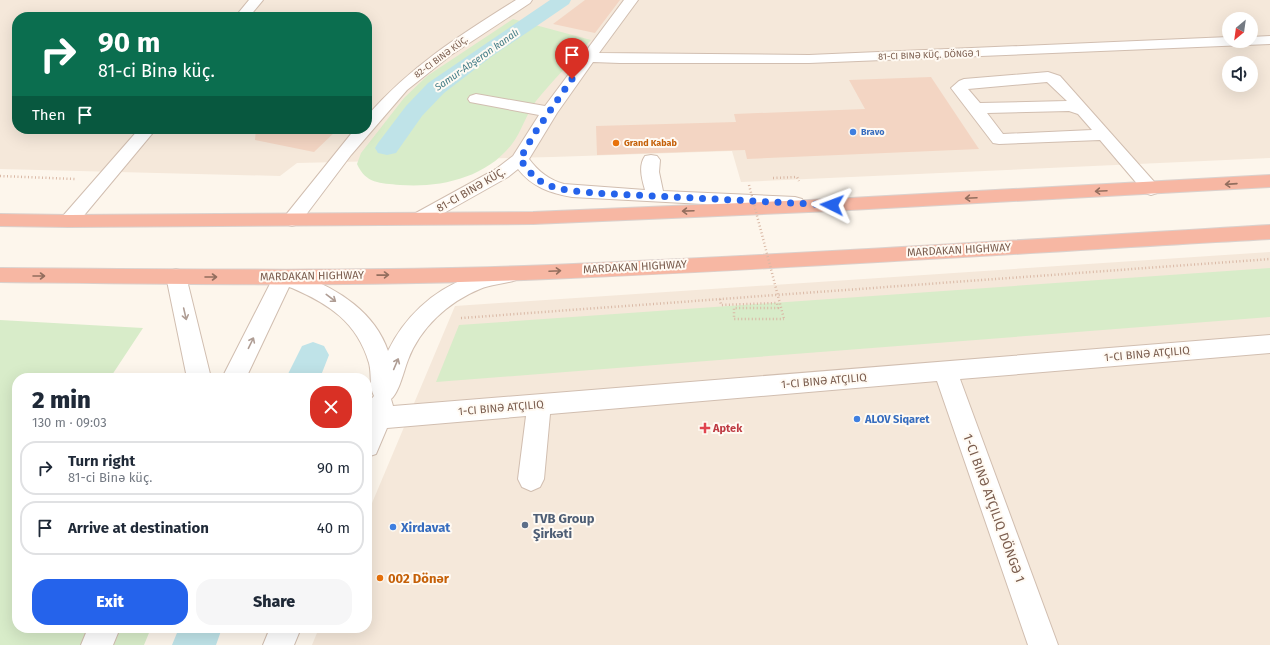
<!DOCTYPE html>
<meta charset="utf-8">
<style>
body{margin:0;font-family:"Fira Sans",sans-serif;background:#f6f6f7;color:#1f2937;height:100vh;display:flex;flex-direction:column;font-size:15px;white-space:nowrap}
*{box-sizing:border-box;margin:0}
p{font-size:13px;color:#747a83}
.icon{flex:none;width:22px;height:22px;fill:none;stroke:currentColor;stroke-width:2;stroke-linecap:round;stroke-linejoin:round}
.map{position:relative;flex:1;overflow:hidden}
.details{position:absolute;left:12px;top:373px;width:360px;height:260px;display:flex;flex-direction:column;background:#fff;border-radius:16px;box-shadow:0 4px 16px #0002}
.details>*{flex:none}
.hud{position:absolute;left:12px;top:12px;width:360px;height:122px;border-radius:16px;box-shadow:0 4px 16px #0002;background:#0b6e4f;color:#fff;overflow:hidden}
.needle{width:26px;rotate:209deg}
.tools{position:absolute;left:1222px;top:12px;display:grid;gap:8px}
.tools a{display:grid;place-items:center;width:36px;height:36px;border-radius:50%;background:#fff;box-shadow:0 4px 16px #0002;font-size:20px}
.pin{position:absolute;display:grid;place-items:center;width:34px;height:34px;color:#fff;margin:-41px -17px;border-radius:50% 50% 50% 0;rotate:-45deg;box-shadow:0 0 4px #0007}
.pin .icon{rotate:45deg}
.me{position:absolute;width:44px;margin:-22px;rotate:273deg;stroke-linejoin:round;filter:drop-shadow(0 0 3px #0008)}
.turn{display:flex;align-items:center;gap:14px;height:84px;padding:0 20px;font-size:18px}
.turn .icon{width:52px;height:52px;stroke-width:2.5}
.turn b{display:block;font-size:28px;line-height:34px}
.then{display:flex;align-items:center;height:38px;padding:0 20px;background:#0003;gap:8px;font-size:15px}
.round{display:grid;place-items:center;flex:none;width:42px;height:42px;border-radius:16px;background:#f6f6f7}
.head{display:flex;align-items:center;justify-content:space-between;height:68px;padding:0 20px}
h1{font-size:24px;font-weight:800;line-height:30px}
.primary-button{display:flex;gap:8px;margin-top:auto;padding:8px 20px}
.primary-button a{flex:1;height:46px;border-radius:16px;background:#2563eb;color:#fff;font-size:16px;font-weight:800;line-height:46px;text-align:center}
.primary-button a+a{background:#f6f6f7;color:#1f2937}
ul{padding:0;list-style:none}
li{display:flex;align-items:center;gap:12px;height:54px;margin:0 8px 6px;padding:0 12px;border:2px solid #e0e1e3;border-radius:16px}
li div{flex:1}
li b{display:block;font-size:15px}
li em{font-style:normal}
.map>svg:first-child{display:block}
.residential{fill:#f5e8da;fill-rule:evenodd}
.green{fill:#d8ecc9}
.lines{fill:none;stroke-linecap:round;stroke-linejoin:round}
.canal{fill:#bfe3e8;fill-rule:evenodd}
.building{fill:#f3d5c3}
.minor-casing{stroke:#d1beb0;stroke-width:2}
.highway-casing{stroke:#dad1cd;stroke-width:2}
.path{stroke:#d9b8a5;stroke-width:2.5;stroke-dasharray:1 2.5;stroke-linecap:butt}
.minor{fill:#fff;fill-rule:evenodd}
.highway{fill:#f7b7a3;fill-rule:evenodd}
.path-bridge{stroke:#d9b8a5;stroke-width:2.5;stroke-dasharray:1 2.5;stroke-linecap:butt}
.oneway{stroke:#936e5e}
.oneway2{stroke:#af9d94}
.route{stroke:#2563eb;stroke-width:7;stroke-dasharray:0 12.6}
.shop-dot{fill:#3f7fe0;stroke:#fffaf3;stroke-width:1.5}
.food-dot{fill:#e8710a;stroke:#fffaf3;stroke-width:1.5}
.health-dot{fill:#e0444e;stroke:#fffaf3;stroke-width:1.5}
.service-dot{fill:#5c6f8a;stroke:#fffaf3;stroke-width:1.5}
.labels{text-anchor:middle;dominant-baseline:central;stroke-width:4;stroke-linejoin:round;paint-order:stroke}
.far-street-label{font-size:9px;fill:#7a5c4d;stroke:#fffaf3}
.far-shop-label{font-size:9px;font-weight:bold;fill:#366cbe;stroke:#fffaf3;text-anchor:start}
.far-food-label{font-size:9px;font-weight:bold;fill:#c56008;stroke:#fffaf3;text-anchor:start}
.far-water-label{font-size:10px;font-style:italic;fill:#437c86;stroke:#fffaf3}
.street-label{font-size:11px;fill:#7a5c4d;stroke:#fffaf3}
.shop-label{font-size:11px;font-weight:bold;fill:#366cbe;stroke:#fffaf3;text-anchor:start}
.health-label{font-size:11px;font-weight:bold;fill:#be3a42;stroke:#fffaf3;text-anchor:start}
.near-street-label{font-size:13px;fill:#7a5c4d;stroke:#fffaf3}
.near-service-label{font-size:13px;font-weight:bold;fill:#4e5e75;stroke:#fffaf3;text-anchor:start}
.near-shop-label{font-size:13px;font-weight:bold;fill:#366cbe;stroke:#fffaf3;text-anchor:start}
.near-food-label{font-size:13px;font-weight:bold;fill:#c56008;stroke:#fffaf3;text-anchor:start}
</style>
<div class="map">
<svg width="1270" height="645" viewBox="0 0 1270 645">
<rect width="100%" height="100%" fill="#fdf6ec"/>
<path class="residential" d="M0 0H1270V158L741 182 732 151 552 157 297 163 280 176 0 169ZM17 17H367V129H17ZM1229 19H1251V41H1229ZM1229 63H1251V85H1229Z
M1270 252V645H312L319 628H367V515L455 306Z"/>
<path class="green" d="M513 19 591 40C573 60 553 80 536 101 526 114 522 131 512 144 486 178 440 188 400 185 380 183 366 184 357 164L361 153 404 98 427 76Z
M1270 268V317L436 382 459 325Z
M0 320 143 328 110 378H17V628H151L144 645H0Z"/>
<g class="lines">
<path class="canal" d="M550 0H571L569 4 491 57 444 93 422 116 396 153 387 155 378 153 375 148 378 143 406 106 428 83Z
M313 342 324 346 329 355 320 378H286L302 346Z
M179 628H222L216 645H172Z"/>
</g>
<path class="building" d="M585 0H620L595 33 553 24Z
M931 77 979 149 747 159 745 150 597 155 596 126 736 122 734 114 865 109 849 80Z
M256 129H338L314 152 255 140Z"/>
<g class="lines">
<defs>
<path id="minor" d="M249 0H263L249 17H235Z
M516 0H532L530 3 451 55 407 90 351 155 299 224 292 226 285 224 282 220 285 216 355 129H367V116C411 66 460 35 516 0Z
M624 0H638L599 53 809 55 1229 37V41H1251V37L1270 36V44L809 63H620L593 62 557 113 529 159C538 171 549 180 564 184L645 190C642 179 638 166 645 156L651 155 657 156 660 160 659 172 663 191 795 197 802 199 804 203 802 207 795 209 572 197C550 193 532 187 518 169L508 177 428 222 421 224 414 222 411 218 414 214 496 169 513 156 539 115 470 102 468 99 470 96 476 94 545 106Z
M1048 72 1060 76 1157 185 1160 189 1157 193 1151 195 1145 193 1100 140 999 144 993 143 951 88 959 81 964 79ZM1047 82 1067 101 980 103 968 89ZM1069 111 1078 114 1092 130 1003 134 987 113Z
M139 129H156L76 225 69 227 62 225 59 221 62 217Z
M509 268 516 270 519 275 516 280C505 284 492 284 480 289 448 302 420 328 408 360 404 370 399 393 391 399L393 406 1270 335V353L960 379 1058 645H1028L937 381 550 414 544 479 540 487 531 491 522 487 518 479 526 416 387 428 376 454 367 457C367 443 363 405 374 396 369 386 372 374 369 363 357 322 329 304 292 288L289 287 246 378H222L276 272C285 269 293 273 302 276 339 289 375 313 388 351 404 318 432 291 467 278 481 273 495 271 509 268Z
M176 269 183 271 186 276 211 378H187L166 276 169 271Z
M88 628H120L113 645H81Z
M270 628H301L294 645H263Z"/>
<path id="highway" d="M1270 175V187L832 211 533 224 69 227 0 226V214L69 215 533 212 832 199Z
M1270 225V239C1021 253 773 270 524 280 349 287 174 284 0 282V268C174 269 349 272 524 266 773 256 1021 240 1270 225Z"/>
</defs>
<use href="#minor" class="minor-casing"/>
<use href="#highway" class="highway-casing"/>
<path class="path" d="M0 176 75 179
M773 178 797 177 799 181
M720 299 721 305 777 303 778 308H734V319H784
M461 318 1270 259"/>
<use href="#minor" class="minor"/>
<use href="#highway" class="highway"/>
<path class="path-bridge" d="M749 185 784 319"/>
</g>
<defs><path id="oneway-shaft" d="M-6 0H5M1.5-3L5.5 0L1.5 3" fill="none" stroke-width="1.6" stroke-linecap="round" stroke-linejoin="round"/></defs>
<g class="oneway">
<use href="#oneway-shaft" transform="translate(1231 184) rotate(176)"/>
<use href="#oneway-shaft" transform="translate(1101 191) rotate(177)"/>
<use href="#oneway-shaft" transform="translate(971 198) rotate(177)"/>
<use href="#oneway-shaft" transform="translate(688 211) rotate(178)"/>
<use href="#oneway-shaft" transform="translate(555 271) rotate(-3)"/>
<use href="#oneway-shaft" transform="translate(383 275) rotate(-1)"/>
<use href="#oneway-shaft" transform="translate(39 276)"/>
<use href="#oneway-shaft" transform="translate(211 277)"/>
</g>
<g class="oneway2">
<use href="#oneway-shaft" transform="translate(331 298) rotate(37)"/>
<use href="#oneway-shaft" transform="translate(185 314) rotate(77)"/>
<use href="#oneway-shaft" transform="translate(251 343) rotate(-64)"/>
<use href="#oneway-shaft" transform="translate(396 364) rotate(-67)"/>
</g>
<g class="lines">
<path class="route" d="M572 79 534 134 520 159C525 166 530 173 536 178 552 191 576 191 594 193L832 205"/>
</g>
<g class="shop-dot">
<circle cx="853" cy="132" r="4"/>
<circle cx="857" cy="419" r="4"/>
<circle cx="393" cy="527" r="4"/>
</g>
<g class="food-dot">
<circle cx="616" cy="143" r="4"/>
<circle cx="380" cy="578" r="4"/>
</g>
<path class="health-dot" d="M703 422h4v4h4v4h-4v4h-4v-4h-4v-4h4z"/>
<circle class="service-dot" cx="525" cy="525" r="4"/>
<g class="labels">
<g class="far-street-label">
<text transform="translate(929 55) rotate(-2)">81-CI BINƏ KÜÇ. DÖNGƏ 1</text>
<text transform="translate(441 57) rotate(-36)">82-CI BINƏ KÜÇ.</text>
</g>
<g class="far-shop-label">
<text x="861" y="132">Bravo</text>
</g>
<g class="far-food-label">
<text x="624" y="143">Grand Kabab</text>
</g>
<g class="far-water-label">
<text transform="translate(477 60) rotate(-35)">Samur-Abşeron kanalı</text>
</g>
<g class="street-label">
<text transform="translate(471 190) rotate(-30)">81-CI BINƏ KÜÇ.</text>
<text transform="translate(959 250) rotate(-3)">MARDAKAN HIGHWAY</text>
<text transform="translate(635 267) rotate(-3)">MARDAKAN HIGHWAY</text>
<text transform="translate(312 276) rotate(-1)">MARDAKAN HIGHWAY</text>
<text transform="translate(1147 354) rotate(-5)">1-CI BINƏ ATÇILIQ</text>
<text transform="translate(824 381) rotate(-5)">1-CI BINƏ ATÇILIQ</text>
<text transform="translate(501 408) rotate(-5)">1-CI BINƏ ATÇILIQ</text>
</g>
<g class="shop-label">
<text x="865" y="419">ALOV Siqaret</text>
</g>
<g class="health-label">
<text x="713" y="428">Aptek</text>
</g>
<g class="near-street-label">
<text transform="translate(994 508) rotate(70)">1-CI BINƏ ATÇILIQ DÖNGƏ 1</text>
</g>
<g class="near-service-label">
<text x="533" y="518">TVB Group<tspan x="533" dy="15">Şirkəti</tspan></text>
</g>
<g class="near-shop-label">
<text x="401" y="527">Xirdavat</text>
</g>
<g class="near-food-label">
<text x="388" y="578">002 Dönər</text>
</g>
</g>
</svg>
<div class="tools">
<a><svg class="needle" viewBox="-14 -14 28 28"><path d="M0-13l5 13h-10z" fill="#e53935"/><path d="M0 13l5-13h-10z" fill="#747a83"/></svg></a>
<a><svg class="icon" aria-label="sound" viewBox="0 0 24 24"><path d="M4 9h4l5-4v14l-5-4H4zM17 9q2 3 0 6"/></svg></a>
</div>
<div class="pin" style="left:572px;top:79px;background:#d93025"><svg class="icon" aria-label="arrive" viewBox="0 0 24 24"><path d="M6 21V4h12l-3 4 3 4H6"/></svg></div>
<svg class="me" style="left:832px;top:205px" viewBox="-20 -20 40 40"><path d="M0-17L14 15 0 8-14 15z" fill="#2563eb" stroke="#fff" stroke-width="4"/></svg>
<div class="hud">
<div class="turn"><svg class="icon" aria-label="right" viewBox="0 0 24 24"><path d="M7 20v-9h11M14 6l5 5-5 5"/></svg><div><b>90 m</b>81-ci Binə küç.</div></div>
<div class="then">Then<svg class="icon" aria-label="arrive" viewBox="0 0 24 24"><path d="M6 21V4h12l-3 4 3 4H6"/></svg></div>
</div>
<section class="details">
<div class="head"><div><h1>2 min</h1><p>130 m · 09:03</p></div><a class="round" style="background:#d93025;color:#fff"><svg class="icon" aria-label="close" viewBox="0 0 24 24"><path d="M6 6l12 12M18 6L6 18"/></svg></a></div>
<ul>
<li><svg class="icon" aria-label="right" viewBox="0 0 24 24"><path d="M7 20v-9h11M14 6l5 5-5 5"/></svg><div><b>Turn right</b><p>81-ci Binə küç.</p></div><em>90 m</em></li>
<li><svg class="icon" aria-label="arrive" viewBox="0 0 24 24"><path d="M6 21V4h12l-3 4 3 4H6"/></svg><div><b>Arrive at destination</b></div><em>40 m</em></li>
</ul>
<div class="primary-button"><a>Exit</a><a>Share</a></div>
</section>
</div>
